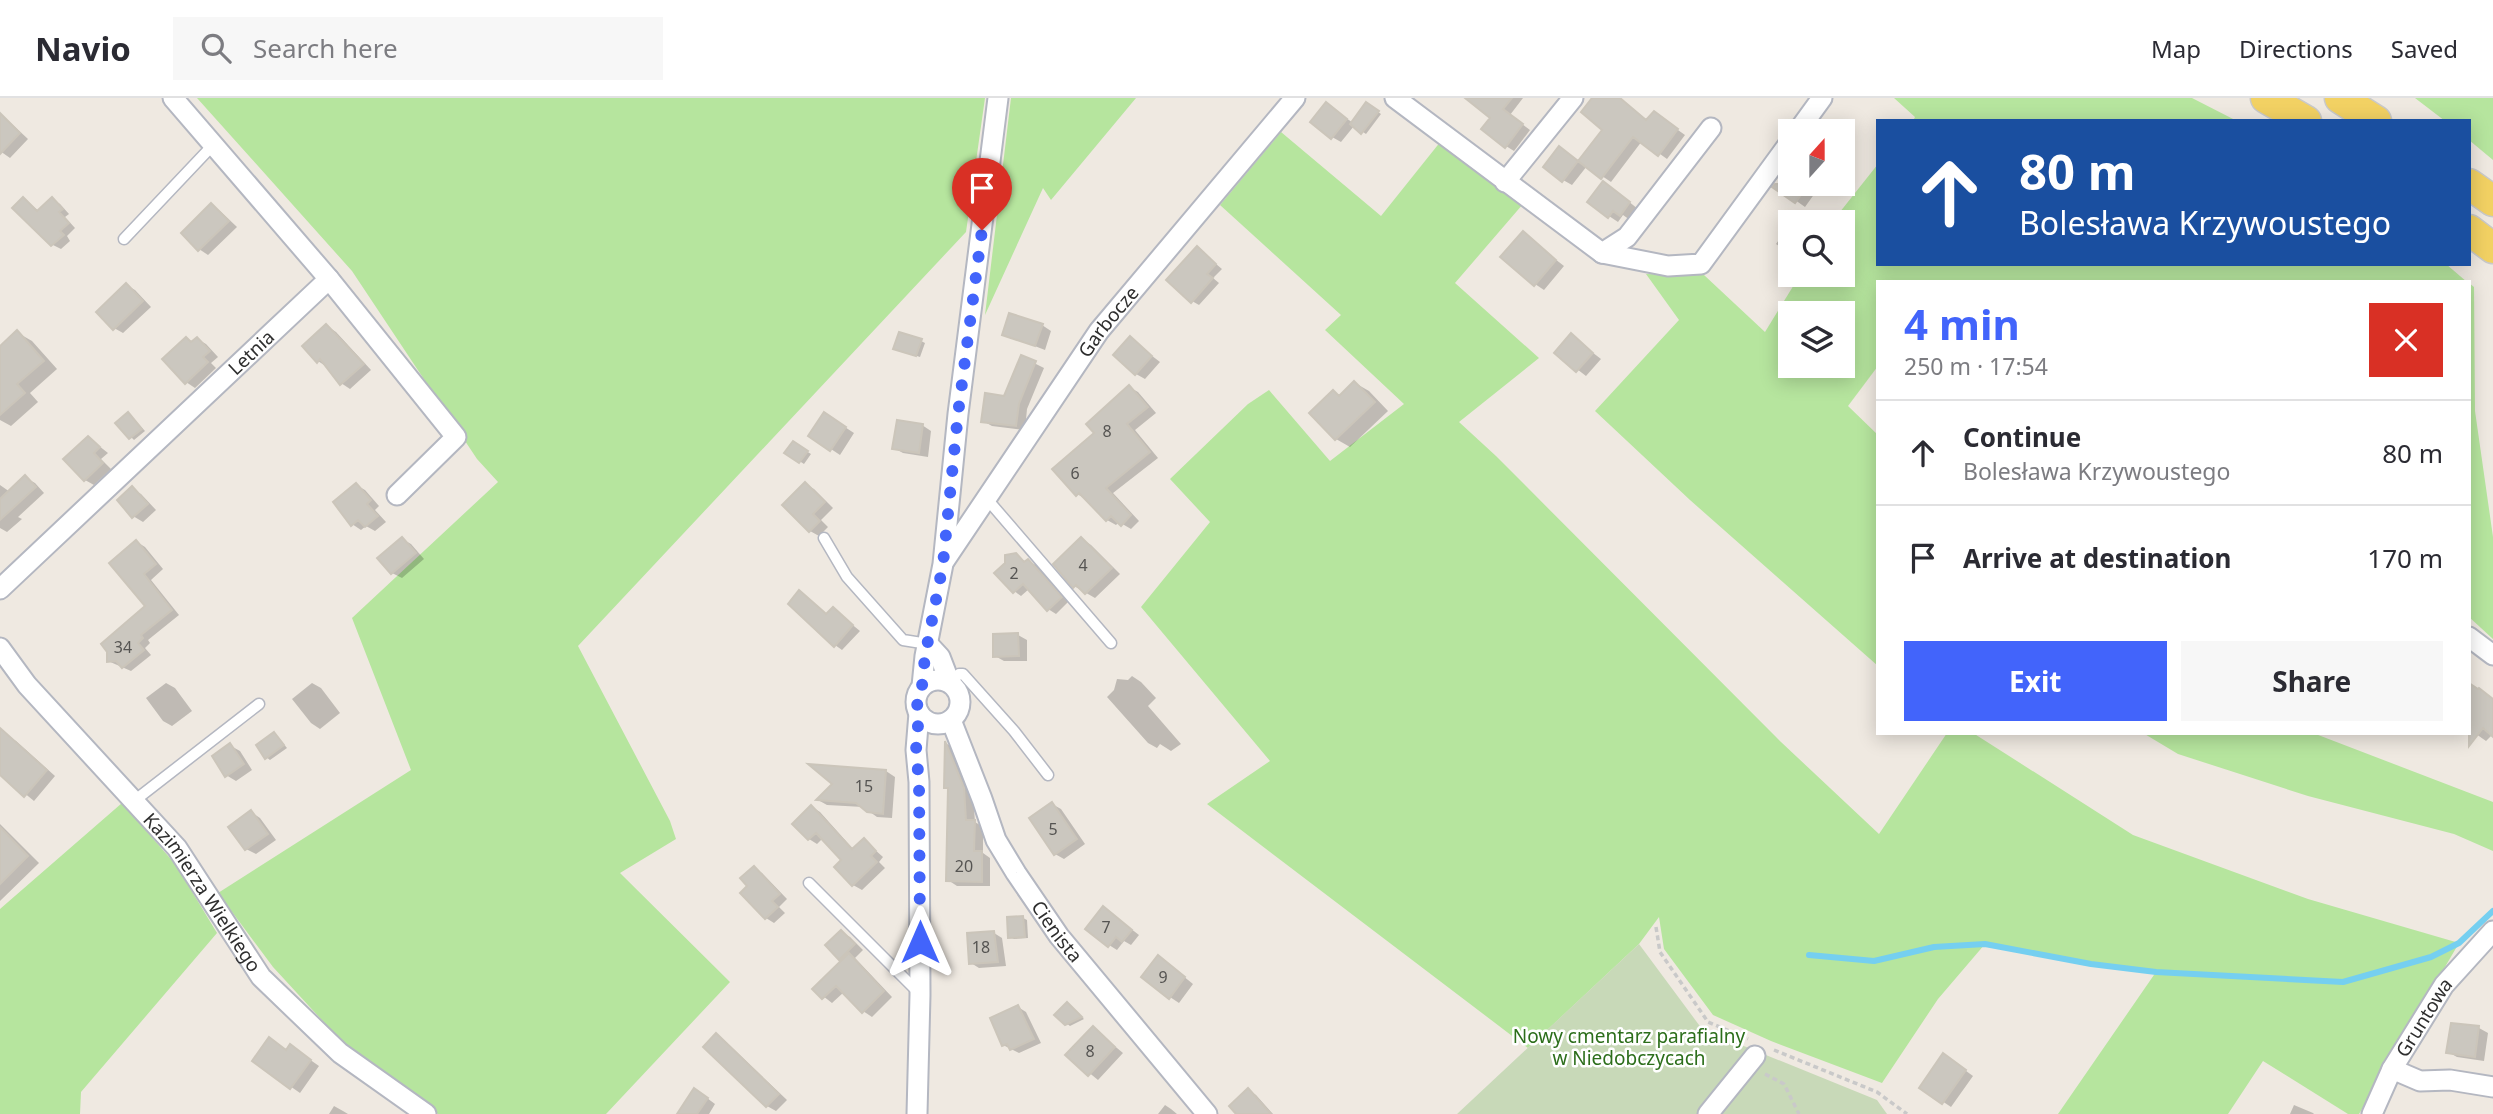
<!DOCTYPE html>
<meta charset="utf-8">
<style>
body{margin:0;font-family:"Noto Sans",sans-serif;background:#f7f7f7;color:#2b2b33;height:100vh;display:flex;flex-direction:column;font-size:26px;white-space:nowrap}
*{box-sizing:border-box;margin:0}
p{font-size:23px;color:#7c7c81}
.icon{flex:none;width:38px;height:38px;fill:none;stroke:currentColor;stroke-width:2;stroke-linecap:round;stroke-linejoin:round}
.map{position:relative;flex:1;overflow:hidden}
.drawer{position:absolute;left:1876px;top:182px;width:595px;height:455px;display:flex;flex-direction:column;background:#fff;border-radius:0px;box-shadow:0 4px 18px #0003}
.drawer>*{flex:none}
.top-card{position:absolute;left:1876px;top:21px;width:595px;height:147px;border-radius:0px;box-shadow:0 4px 18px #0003;background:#1a4fa0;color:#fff;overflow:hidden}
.needle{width:46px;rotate:21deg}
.buttons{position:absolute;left:1778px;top:21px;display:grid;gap:14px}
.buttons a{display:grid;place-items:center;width:77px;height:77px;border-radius:0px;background:#fff;box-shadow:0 4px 18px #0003;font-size:35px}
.pin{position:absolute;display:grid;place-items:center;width:60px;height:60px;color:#fff;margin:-72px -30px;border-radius:50% 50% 50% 0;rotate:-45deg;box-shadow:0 0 7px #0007}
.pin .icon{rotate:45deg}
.me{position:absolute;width:77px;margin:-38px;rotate:0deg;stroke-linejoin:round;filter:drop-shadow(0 0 5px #0008)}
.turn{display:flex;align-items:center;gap:24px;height:147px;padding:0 28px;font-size:32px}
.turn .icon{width:91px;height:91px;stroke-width:2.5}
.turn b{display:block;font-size:49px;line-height:60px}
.round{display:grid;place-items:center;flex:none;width:74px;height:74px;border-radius:0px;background:#f7f7f7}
.summary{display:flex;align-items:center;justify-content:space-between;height:119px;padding:0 28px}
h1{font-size:42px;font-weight:700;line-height:52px;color:#4264fb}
.cta{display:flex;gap:14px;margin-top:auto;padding:14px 28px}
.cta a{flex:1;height:80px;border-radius:0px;background:#4264fb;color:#fff;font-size:28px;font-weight:700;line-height:80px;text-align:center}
.cta a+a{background:#f7f7f7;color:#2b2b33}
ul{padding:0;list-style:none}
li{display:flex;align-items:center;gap:21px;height:105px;padding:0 28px;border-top:2px solid #e1e1e2}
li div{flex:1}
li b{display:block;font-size:26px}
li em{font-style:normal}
header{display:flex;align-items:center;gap:42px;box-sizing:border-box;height:98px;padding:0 35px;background:#fff;border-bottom:2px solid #e1e1e2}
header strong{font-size:33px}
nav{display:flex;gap:38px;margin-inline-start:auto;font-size:24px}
.search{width:490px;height:63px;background:#f7f7f7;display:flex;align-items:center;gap:18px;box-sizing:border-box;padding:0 24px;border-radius:0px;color:#7c7c81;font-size:26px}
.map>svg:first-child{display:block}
.green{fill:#b6e59e;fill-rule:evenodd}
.cemetery{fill:#c8d9b8}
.shadow{fill:#0003}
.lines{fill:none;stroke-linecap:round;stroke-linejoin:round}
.stream{stroke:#75cff0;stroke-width:6}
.building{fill:#cbc7bf;stroke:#cbc5ba;stroke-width:2}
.lane-casing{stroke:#b4b7c1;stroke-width:13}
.street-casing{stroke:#b4b7c1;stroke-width:23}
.primary-casing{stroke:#c9c9c9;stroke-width:33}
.path{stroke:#c9c9c9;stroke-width:3.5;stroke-dasharray:5 3.5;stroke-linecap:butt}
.lane{stroke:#fff;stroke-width:10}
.street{stroke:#fff;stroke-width:19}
.primary{stroke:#f2d163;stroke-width:30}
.route{stroke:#4264fb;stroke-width:12;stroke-dasharray:0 21.6}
.labels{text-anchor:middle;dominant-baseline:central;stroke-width:5;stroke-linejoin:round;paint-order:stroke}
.number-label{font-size:16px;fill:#555452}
.street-label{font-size:19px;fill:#2e2e2e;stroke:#fff}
.park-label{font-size:19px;fill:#2c6e1b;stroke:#fff}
</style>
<header>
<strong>Navio</strong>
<div class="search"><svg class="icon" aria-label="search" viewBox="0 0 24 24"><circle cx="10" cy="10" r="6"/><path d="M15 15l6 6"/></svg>Search here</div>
<nav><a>Map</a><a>Directions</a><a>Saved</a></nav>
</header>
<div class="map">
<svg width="2493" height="1016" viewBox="0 0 2493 1016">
<rect width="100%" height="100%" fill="#efe9e1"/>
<path class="green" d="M197 0H985L966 134 578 548 670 723 676 741 620 775 730 884 606 1016H438L343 945 273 869 218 795 411 672 352 520 498 384 477 361 352 173Z
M1011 0H1136L1051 102 1043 90 985 217Z
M1894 0H2192L2237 23H1913L1915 19Z
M2415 0H2493V62L2469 42V23H2445Z
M1281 34 1381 118 1441 43 1523 106 1455 185 1539 260 1459 324 1496 358 1781 644 1879 736 1947 635H1973L2133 737 2308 801 2459 845 2359 1016H2348L2263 963 2228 1016H2058L2156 874 2090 866 1985 846 1938 901 1882 985 1771 943 1713 917 1664 851 1659 819 1639 846 1528 950 1207 706 1270 663 1141 509 1210 424 1170 381 1248 306 1269 292 1330 363 1404 306 1325 232 1341 217 1220 107Z
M1878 66V166H2446L2467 184H1878V268L1848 308 1878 337V568L1690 402 1595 313 1679 222 1646 176 1704 177 1765 234 1800 177H1843V124H1832ZM1790 215H1843V268H1790Z
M2469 185 2474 189 2475 313 2493 439V541L2469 519Z
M2143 635H2313L2493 704V753L2454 736 2308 698 2178 656Z
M122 705 176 767 217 835 81 994 80 1016H0V811Z"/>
<path class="cemetery" d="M1639 846 1702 931 1877 1002 1887 1016H1457Z"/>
<path class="shadow" d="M1468 0H1523L1510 17 1530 32 1514 53 1506 48 1493 19Z
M1595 0H1620L1648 23 1661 20 1685 37 1667 61 1642 43 1611 84 1587 68 1572 87 1563 82 1568 55 1579 64 1604 32Z
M1327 6 1353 25 1367 6 1381 16 1366 36 1354 28 1341 44 1332 39Z
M0 15 28 41 10 60 0 53Z
M1790 79V86H1802L1815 95 1805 109 1781 92Z
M1613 91 1638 111 1630 122 1623 117 1618 124 1609 118Z
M23 101 39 113 52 101 60 106 69 116 65 119 75 130 67 138 70 143 61 151 53 147 15 110Z
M211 107 220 113 237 129 208 157 199 151Z
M1789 127 1790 128V156L1776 146Z
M1523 136 1564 168 1544 192 1535 186Z
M1197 150 1222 171 1213 180 1219 185 1199 207 1192 203Z
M126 187 135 192 151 209 123 235 114 230Z
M1042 227 1051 233 1045 252 1004 236Z
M327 228 336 234 371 272 350 291 341 285 327 269 318 263Z
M18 235 32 243 57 271 30 295 38 304 11 328 0 322V250Z
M1571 238 1601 261 1586 278 1556 255Z
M197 241 206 246 218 259 211 265 216 270 195 290 186 284Z
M1130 241 1160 264 1145 281 1136 276Z
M921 243 925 245 920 259 899 252Z
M1022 259 1044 270 1027 311 1025 332 992 328 983 323 1005 300Z
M1355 285 1369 293 1388 313 1350 349 1336 341 1311 315 1333 294 1341 298Z
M1129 289 1138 294 1156 315 1135 332 1158 360 1113 395 1139 423 1131 431 1119 424 1116 427 1107 422 1086 401 1077 396 1096 335Z
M132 319 145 333 134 342 117 325Z
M834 322 854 335 840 357 831 351Z
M922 327 931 333 928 359 903 355 894 350Z
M89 340 108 355 101 361 111 371 94 387 85 382 66 361Z
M793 345 811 356 804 366 787 355Z
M26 380 35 385 44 395 18 419 22 421 7 434 0 430V387L10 394Z
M805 386 814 391 833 410 821 422 828 429 819 438 810 433 784 407Z
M356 387 365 392 379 408 375 412 386 424 375 433 366 428 361 432 352 426Z
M132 391 141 396 156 412 143 424 133 418Z
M402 441 411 446 424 461 402 480 392 475Z
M1082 441 1091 447 1120 476 1095 500 1074 488Z
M137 444 145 449 163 471 151 482 179 517 148 542 150 545 145 550 151 557 131 573 108 563 148 508Z
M1016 457 1027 465 1028 463 1036 467 1068 504 1056 516 1048 511 1029 491 1021 498 1014 493Z
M800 494 827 517 833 511 860 533 842 552 835 547Z
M1018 537 1027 542V563H1004L995 558Z
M1132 578 1141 584 1156 600 1148 608 1181 646 1171 653 1160 646 1157 650 1148 645 1107 599 1114 592 1117 581 1128 582Z
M166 585 175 590 192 613 172 628 163 623 146 600Z
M312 585 321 590 340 615 320 631 311 625 292 601Z
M2493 604V636L2486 643 2469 631Z
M275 636 287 650 270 662 266 659Z
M7 638 16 643 55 678 34 703 0 675V639Z
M947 646 954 650 973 697 975 724 983 729V755L990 760V788H957L948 782 950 692 946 689Z
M231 648 240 653 252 672 236 683 226 677Z
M814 668 886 673 895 679 892 720 877 719 863 709 827 707 818 702 835 686Z
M1052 706 1061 711 1085 746 1064 761 1055 756Z
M812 709 820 714 854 752 864 742 883 759 879 764 885 770 862 792 853 787 844 762 823 740 817 746 809 741Z
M251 714 260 720 276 742 256 756 246 751 230 729Z
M0 726 39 765 0 803Z
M754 770 762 775 787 801 779 809 785 815 774 825 766 820 750 788Z
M1104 810 1139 837 1131 847 1124 843 1117 852 1109 847Z
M1023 820 1027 822 1028 840 1014 841 1010 839Z
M841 834 850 839 863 852 855 860 892 899 872 919 863 913 844 894 832 905 814 891 844 862 840 860Z
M994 835 1002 840 1006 868 979 870 971 865Z
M1167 865 1193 886 1179 905 1170 899Z
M1018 909 1026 914 1041 945 1019 955 1003 947Z
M1071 909 1084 921 1070 928 1066 925Z
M1093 930 1123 955 1098 982 1070 959Z
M2479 930 2488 935 2484 963 2457 959 2448 954Z
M716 938 725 943 787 1002 776 1013 767 1008 705 949Z
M287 953 299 954 319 968 300 995 254 963Z
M1951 962 1973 978 1951 1009 1921 989Z
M1248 992 1256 997 1273 1016H1238Z
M703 997 715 1006 709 1016H679Z
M1165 1007 1171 1011 1177 1016H1158Z
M2294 1007 2313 1015 2314 1016H2290Z
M334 1008 343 1013 348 1016H329Z"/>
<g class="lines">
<path class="stream" d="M1809 857 1874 863 1934 849 1985 846 2091 866 2156 874 2343 884 2431 859 2459 845 2493 813"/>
</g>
<path class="building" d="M1465 0H1512L1503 11 1523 26 1505 50 1481 31 1490 20Z
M1592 0H1620L1646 22 1654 13 1678 31 1658 58 1633 39 1601 81 1578 63 1602 32 1581 14Z
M1326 4 1347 21 1331 41 1310 24Z
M1366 4 1379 13 1361 36 1350 26Z
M0 15 20 35 0 56Z
M1559 48 1578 63 1562 84 1543 69Z
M1603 83 1630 104 1620 118 1613 113 1608 120 1587 104Z
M1775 86H1809L1795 105 1772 89Z
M23 99 37 113 52 99 63 111 59 114 69 125 60 133 64 137 51 148 12 110Z
M211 105 229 123 198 153 181 135Z
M1523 133 1556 162 1534 188 1500 159Z
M1197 148 1216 166 1207 176 1213 180 1191 205 1166 182Z
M126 185 143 203 113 232 96 214Z
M1009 215 1043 226 1035 248 1002 237Z
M326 226 364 266 340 287 320 261 317 265 302 248Z
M17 232 44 263 17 286 25 295 0 317V248Z
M899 234 922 241 916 258 893 251Z
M1571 235 1593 255 1576 274 1554 255Z
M1130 238 1152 258 1135 277 1113 257Z
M186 239 191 244 197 239 210 253 203 259 208 264 185 286 162 261Z
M1021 257 1036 263 1019 306 1016 328 981 324 985 295 1004 298Z
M1354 283 1375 304 1335 342 1309 315 1333 292 1339 298Z
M1129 287 1148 309 1127 326 1150 354 1106 390 1131 417 1121 428 1111 418 1106 423 1079 395 1076 398 1052 371 1094 335 1086 326Z
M128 314 142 331 129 341 115 325Z
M824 314 846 329 830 353 808 338Z
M897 322 923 326 919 355 892 351Z
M88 338 100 349 94 355 103 365 84 383 63 361Z
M793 343 808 353 799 365 784 355Z
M25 377 36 389 0 422V401Z
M805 384 825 404 813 416 820 423 809 434 782 407Z
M356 385 371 402 367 406 378 418 365 429 358 422 351 428 333 404Z
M132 388 148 406 132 420 117 402Z
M402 439 416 455 391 476 377 460Z
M1081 439 1112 470 1085 496 1076 487 1073 490 1053 466Z
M136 442 156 466 144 476 172 512 141 537 143 540 138 545 144 552 122 570 116 563 107 564V554L101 546 145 508 109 465Z
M1016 455 1024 464 1028 461 1062 499 1047 513 1023 486 1013 495 994 475 1005 465V457Z
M799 492 824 514 826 516 833 509 853 527 834 549 788 506Z
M1018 535 1019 558 993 559V536Z
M2469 585 2478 591 2479 590 2493 601V639L2483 630 2469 648Z
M0 630 47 672 24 699 0 677Z
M274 634 284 647 265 661 256 647Z
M945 643 964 690 966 722H975L974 753H982V784L946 783 948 690H944Z
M230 645 244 666 225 679 212 658Z
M808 666 886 672 883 716 867 714 856 705 816 702 832 686Z
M1052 704 1077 741 1054 757 1029 720Z
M811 707 852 751 864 740 876 753 871 758 877 764 852 788 834 769 841 762 816 735 808 742 792 726Z
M251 712 268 736 245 752 228 729Z
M0 729 28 758 0 786Z
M754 768 780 796 772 803 778 809 765 821 740 795 747 788 740 780Z
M1103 808 1132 832 1122 844 1116 839 1108 849 1085 831Z
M1023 818 1025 839 1008 840 1007 819Z
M841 832 855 846 839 862 825 847Z
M994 833 998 864 969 866 967 835Z
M849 855 884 893 862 915 836 888 822 901 812 891Z
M1158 857 1185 879 1169 901 1141 879Z
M1067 904 1082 919 1065 927 1054 917Z
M1018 907 1034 941 1010 952 1007 946 1002 948 990 920Z
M2451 925 2479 928 2475 959 2446 955Z
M1093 928 1115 949 1088 978 1065 957Z
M716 935 779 996 766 1009 703 949Z
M269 939 286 952 290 946 311 962 290 991 252 963Z
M1943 955 1966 972 1942 1006 1919 990Z
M694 990 708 1000 697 1016H677Z
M1248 990 1271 1016H1236L1229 1008Z"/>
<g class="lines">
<defs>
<path id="lane" d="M124 141 213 47
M987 401 1111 545
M824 440 847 479 903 542 928 546
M950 585 959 576H963L1014 633 1048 677
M134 703 259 606
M809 785 918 894"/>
<g id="street">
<path d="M1395 0 1602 155 1627 139 1711 30"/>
<path d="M1798 33 1822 0"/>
<path d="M1505 84 1573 0"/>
<path d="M1602 155 1668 168 1701 166 1790 44"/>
<path d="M329 181 456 339 397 397"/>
<path id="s1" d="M945 462 1099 233 1295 0"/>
<path id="s2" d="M0 491 329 181 173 0"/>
<path d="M2469 539 2493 557"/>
<path d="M928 546 940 559 950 585"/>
<path id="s3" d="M0 550 27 587 177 750 261 879 340 955 426 1016"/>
<circle cx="938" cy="604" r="22"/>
<path d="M922 588 925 558 943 466 958 316 998 0"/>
<path id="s4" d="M951 622 982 701 996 742 1016 775 1059 838 1207 1016"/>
<path d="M2392 971 2420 983 2450 982 2493 989"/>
<path d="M917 1016 920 897 919 684 916 652 919 615"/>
<path d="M1708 1016 1755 958"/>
<path id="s5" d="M2372 1016 2392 971 2444 887 2493 833"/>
</g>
<path id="primary" d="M2266 0 2306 23
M2340 0 2376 23
M2469 86 2493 103
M2469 132 2493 150"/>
</defs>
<use href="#lane" class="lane-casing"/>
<use href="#street" class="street-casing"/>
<use href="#primary" class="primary-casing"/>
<path class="path" d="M1656 829 1660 854 1708 924 1748 941
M1774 952 1877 994 1907 1016
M1765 976 1784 986 1799 1016"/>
<use href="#lane" class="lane"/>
<use href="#street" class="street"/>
<use href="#primary" class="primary"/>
</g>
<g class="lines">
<path class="route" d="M920 844 919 684 916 652 919 615 916 601 922 588 925 558 943 466 958 316 982 132"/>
</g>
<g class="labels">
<g class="number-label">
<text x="1107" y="333">8</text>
<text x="1075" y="375">6</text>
<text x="1083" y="467">4</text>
<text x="1014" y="475">2</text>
<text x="123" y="549">34</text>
<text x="864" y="688">15</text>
<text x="1053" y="731">5</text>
<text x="964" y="768">20</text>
<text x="1106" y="829">7</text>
<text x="981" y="849">18</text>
<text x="1163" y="879">9</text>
<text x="1090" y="953">8</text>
</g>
<g class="street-label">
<text stroke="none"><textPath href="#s1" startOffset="289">Garbocze</textPath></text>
<text stroke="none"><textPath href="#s2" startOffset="345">Letnia</textPath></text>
<text stroke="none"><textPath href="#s3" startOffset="318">Kazimierza Wielkiego</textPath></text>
<text stroke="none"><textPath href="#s4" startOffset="238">Cienista</textPath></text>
<text stroke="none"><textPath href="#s5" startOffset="110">Gruntowa</textPath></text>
</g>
<g class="park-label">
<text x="1629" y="938">Nowy cmentarz parafialny<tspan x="1629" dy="22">w Niedobczycach</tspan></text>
</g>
</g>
</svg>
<div class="buttons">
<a><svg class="needle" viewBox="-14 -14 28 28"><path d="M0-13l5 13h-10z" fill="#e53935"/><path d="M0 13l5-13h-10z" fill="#7c7c81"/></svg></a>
<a><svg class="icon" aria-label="search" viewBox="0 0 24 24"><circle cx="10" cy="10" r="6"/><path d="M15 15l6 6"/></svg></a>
<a><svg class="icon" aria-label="layers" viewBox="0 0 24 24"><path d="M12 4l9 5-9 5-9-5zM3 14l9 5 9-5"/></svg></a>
</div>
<div class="pin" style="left:982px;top:132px;background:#d93025"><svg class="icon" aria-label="arrive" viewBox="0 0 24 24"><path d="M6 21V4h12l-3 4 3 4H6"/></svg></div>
<svg class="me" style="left:920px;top:844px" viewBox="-20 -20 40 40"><path d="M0-17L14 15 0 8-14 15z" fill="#4264fb" stroke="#fff" stroke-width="4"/></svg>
<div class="top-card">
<div class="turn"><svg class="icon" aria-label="ahead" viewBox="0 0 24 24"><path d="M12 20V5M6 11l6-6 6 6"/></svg><div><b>80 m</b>Bolesława Krzywoustego</div></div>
</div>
<section class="drawer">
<div class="summary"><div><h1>4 min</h1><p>250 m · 17:54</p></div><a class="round" style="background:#d93025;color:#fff"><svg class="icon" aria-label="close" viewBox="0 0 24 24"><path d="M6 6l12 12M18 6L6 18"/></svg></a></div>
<ul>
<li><svg class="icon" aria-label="ahead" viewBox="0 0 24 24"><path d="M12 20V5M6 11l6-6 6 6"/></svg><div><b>Continue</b><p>Bolesława Krzywoustego</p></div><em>80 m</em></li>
<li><svg class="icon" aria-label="arrive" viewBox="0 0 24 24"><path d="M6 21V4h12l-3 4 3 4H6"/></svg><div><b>Arrive at destination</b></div><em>170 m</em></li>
</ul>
<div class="cta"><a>Exit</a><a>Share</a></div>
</section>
</div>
